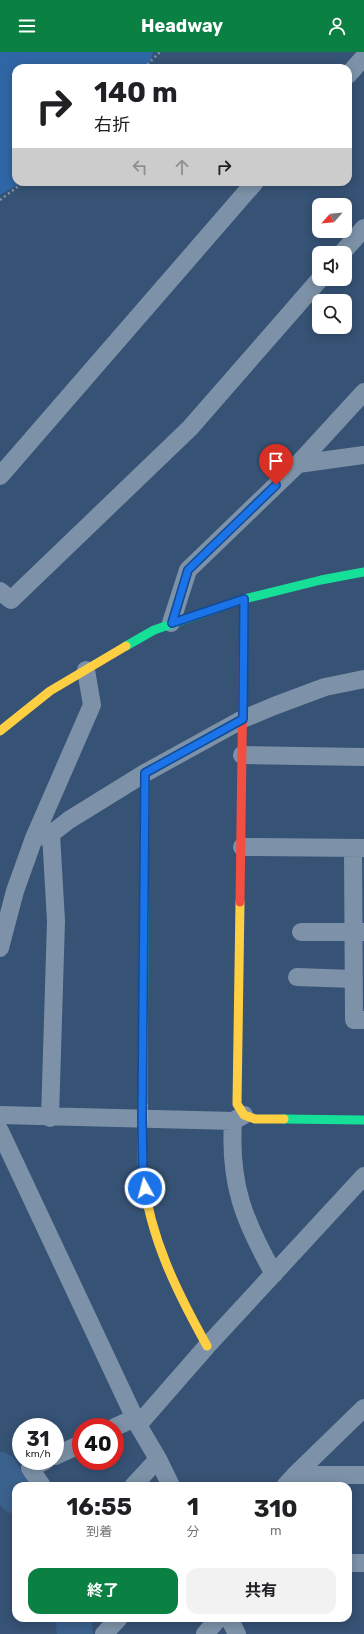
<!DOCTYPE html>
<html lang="ja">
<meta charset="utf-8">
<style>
body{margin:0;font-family:Rubik,"Noto Sans JP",sans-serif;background:#f2f2f2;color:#202124;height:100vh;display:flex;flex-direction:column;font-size:15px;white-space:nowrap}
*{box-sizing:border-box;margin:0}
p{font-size:13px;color:#757577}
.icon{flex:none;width:22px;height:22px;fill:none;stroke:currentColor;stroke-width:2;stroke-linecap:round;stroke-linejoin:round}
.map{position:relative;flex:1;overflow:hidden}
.details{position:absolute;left:12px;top:1430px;width:340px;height:140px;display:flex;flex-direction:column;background:#fff;border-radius:12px;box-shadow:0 2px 10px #0003}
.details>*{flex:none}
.guide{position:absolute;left:12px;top:12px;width:340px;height:122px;border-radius:12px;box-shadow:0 2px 10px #0003;background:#fff;color:#202124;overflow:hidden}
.needle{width:26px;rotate:243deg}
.controls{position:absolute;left:312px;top:146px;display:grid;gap:8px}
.controls a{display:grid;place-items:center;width:40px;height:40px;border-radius:8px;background:#fff;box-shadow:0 2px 10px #0003;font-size:20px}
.speed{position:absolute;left:12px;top:1366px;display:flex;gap:8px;font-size:20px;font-weight:700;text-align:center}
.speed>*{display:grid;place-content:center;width:52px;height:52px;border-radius:50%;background:#fff;box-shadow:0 2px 10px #0003;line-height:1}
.speed small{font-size:10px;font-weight:400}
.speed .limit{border:6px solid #d22;background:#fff;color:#111}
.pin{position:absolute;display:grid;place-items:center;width:34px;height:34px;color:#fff;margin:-41px -17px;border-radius:50% 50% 50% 0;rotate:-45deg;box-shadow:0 0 4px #0007}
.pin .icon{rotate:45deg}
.me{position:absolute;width:44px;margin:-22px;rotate:353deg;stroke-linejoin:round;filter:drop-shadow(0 0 3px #0008)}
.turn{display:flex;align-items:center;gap:14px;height:84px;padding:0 16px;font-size:18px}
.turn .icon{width:52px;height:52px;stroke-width:2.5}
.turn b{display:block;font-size:28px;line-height:34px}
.lanes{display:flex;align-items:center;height:38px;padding:0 16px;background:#0003;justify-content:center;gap:20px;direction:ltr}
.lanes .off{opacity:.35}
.eta{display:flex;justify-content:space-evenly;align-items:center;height:68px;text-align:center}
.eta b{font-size:24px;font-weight:700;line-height:28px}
.action{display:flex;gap:8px;margin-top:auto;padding:8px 16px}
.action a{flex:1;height:46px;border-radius:12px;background:#0b8043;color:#fff;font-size:16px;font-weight:700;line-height:46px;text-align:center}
.action a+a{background:#f2f2f2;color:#202124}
header{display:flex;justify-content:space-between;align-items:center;height:52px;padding:0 16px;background:#0b8043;color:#fff;font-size:18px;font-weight:700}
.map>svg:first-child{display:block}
.green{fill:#2f66a5}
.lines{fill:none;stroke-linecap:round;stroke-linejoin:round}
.river{stroke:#3b618d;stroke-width:36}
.path{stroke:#7d92a8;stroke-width:2.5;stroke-dasharray:2 3;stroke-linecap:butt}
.street{stroke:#7d92a8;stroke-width:18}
.fast{stroke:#16e098;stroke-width:9}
.slow{stroke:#ffcf43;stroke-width:9}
.jam{stroke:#f24e42;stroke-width:9}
.route-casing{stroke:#114b97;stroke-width:10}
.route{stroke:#1a73e8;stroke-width:7}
</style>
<header><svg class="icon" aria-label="menu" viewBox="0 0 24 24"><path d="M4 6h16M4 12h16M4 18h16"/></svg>Headway<svg class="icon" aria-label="person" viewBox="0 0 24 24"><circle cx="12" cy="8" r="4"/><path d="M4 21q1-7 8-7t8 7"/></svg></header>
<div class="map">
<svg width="364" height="1582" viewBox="0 0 364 1582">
<rect width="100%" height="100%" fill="#365274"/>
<path class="green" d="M0 0H153L149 16H16V130H22L0 143Z"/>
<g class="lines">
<path class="river" d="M0 1418 16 1444
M73 1566 75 1582"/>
<path class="path" d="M144 16 160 0
M0 148 24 130"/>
<path class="street" d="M348 23 364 5
M342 201 364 176
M298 412 364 403
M0 424 255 130
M0 539 11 548 190 376 320 227
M171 571 188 518 298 412 364 340
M242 703 364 705
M34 786 51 782 69 768 145 721 243 667 274 654 325 635 364 627
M242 795 364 796
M353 796 354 968H364
M301 880H364
M0 896 15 839 34 786 92 653 86 618
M297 925 354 927
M0 1063 233 1069 244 1063
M50 1066 56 869 51 782
M233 1069C229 1132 244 1169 274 1222
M0 1079 138 1373 158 1407 171 1434
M138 1373 207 1294 364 1124
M115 1375 135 1366
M55 1404 81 1392
M295 1423H364
M42 1434 30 1416 45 1409
M133 1434 158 1407
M285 1434 295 1423 364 1356
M348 1511H364
M229 1566 237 1582
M104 1582 119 1566
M205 1582 219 1566"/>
<path class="fast" d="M126 594 154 578 244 547 321 528 364 520
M143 1053 145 721
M284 1067 364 1068"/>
<path class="slow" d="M0 679 50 639 126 594
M240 850 237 1052 244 1063 255 1067H284
M143 1053C143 1076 141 1101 143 1124 150 1186 177 1240 207 1294"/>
<path class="jam" d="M240 850 244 547"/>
</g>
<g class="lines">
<defs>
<path id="route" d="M145 1136 143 1123 142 1067 145 721 243 667 244 547 172 571 188 518 276 433"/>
</defs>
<use href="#route" class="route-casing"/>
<use href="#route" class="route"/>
</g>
</svg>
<div class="controls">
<a><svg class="needle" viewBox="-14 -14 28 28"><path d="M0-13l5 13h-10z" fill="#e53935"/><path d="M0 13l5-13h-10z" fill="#757577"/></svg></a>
<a><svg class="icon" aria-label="sound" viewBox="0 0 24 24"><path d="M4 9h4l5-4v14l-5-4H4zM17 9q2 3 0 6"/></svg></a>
<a><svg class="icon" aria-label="search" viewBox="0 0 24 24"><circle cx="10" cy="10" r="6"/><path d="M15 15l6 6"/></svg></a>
</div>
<div class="speed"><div>31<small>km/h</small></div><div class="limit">40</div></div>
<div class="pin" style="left:276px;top:433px;background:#d93025"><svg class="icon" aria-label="arrive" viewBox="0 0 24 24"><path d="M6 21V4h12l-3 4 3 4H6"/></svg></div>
<svg class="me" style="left:145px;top:1136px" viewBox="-20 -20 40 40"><circle r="17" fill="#1a73e8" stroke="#fff" stroke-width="3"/><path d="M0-11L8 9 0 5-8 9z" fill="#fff"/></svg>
<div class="guide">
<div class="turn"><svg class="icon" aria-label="right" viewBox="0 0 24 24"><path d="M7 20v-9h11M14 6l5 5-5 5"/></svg><div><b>140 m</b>右折</div></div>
<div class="lanes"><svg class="icon off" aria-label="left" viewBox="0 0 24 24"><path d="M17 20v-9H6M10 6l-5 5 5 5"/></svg><svg class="icon off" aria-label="ahead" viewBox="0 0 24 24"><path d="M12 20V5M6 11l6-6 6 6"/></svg><svg class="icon" aria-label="right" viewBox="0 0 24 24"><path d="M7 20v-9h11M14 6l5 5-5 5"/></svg></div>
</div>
<section class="details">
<div class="eta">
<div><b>16:55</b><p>到着</p></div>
<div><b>1</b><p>分</p></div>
<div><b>310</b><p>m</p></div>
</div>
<div class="action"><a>終了</a><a>共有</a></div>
</section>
</div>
